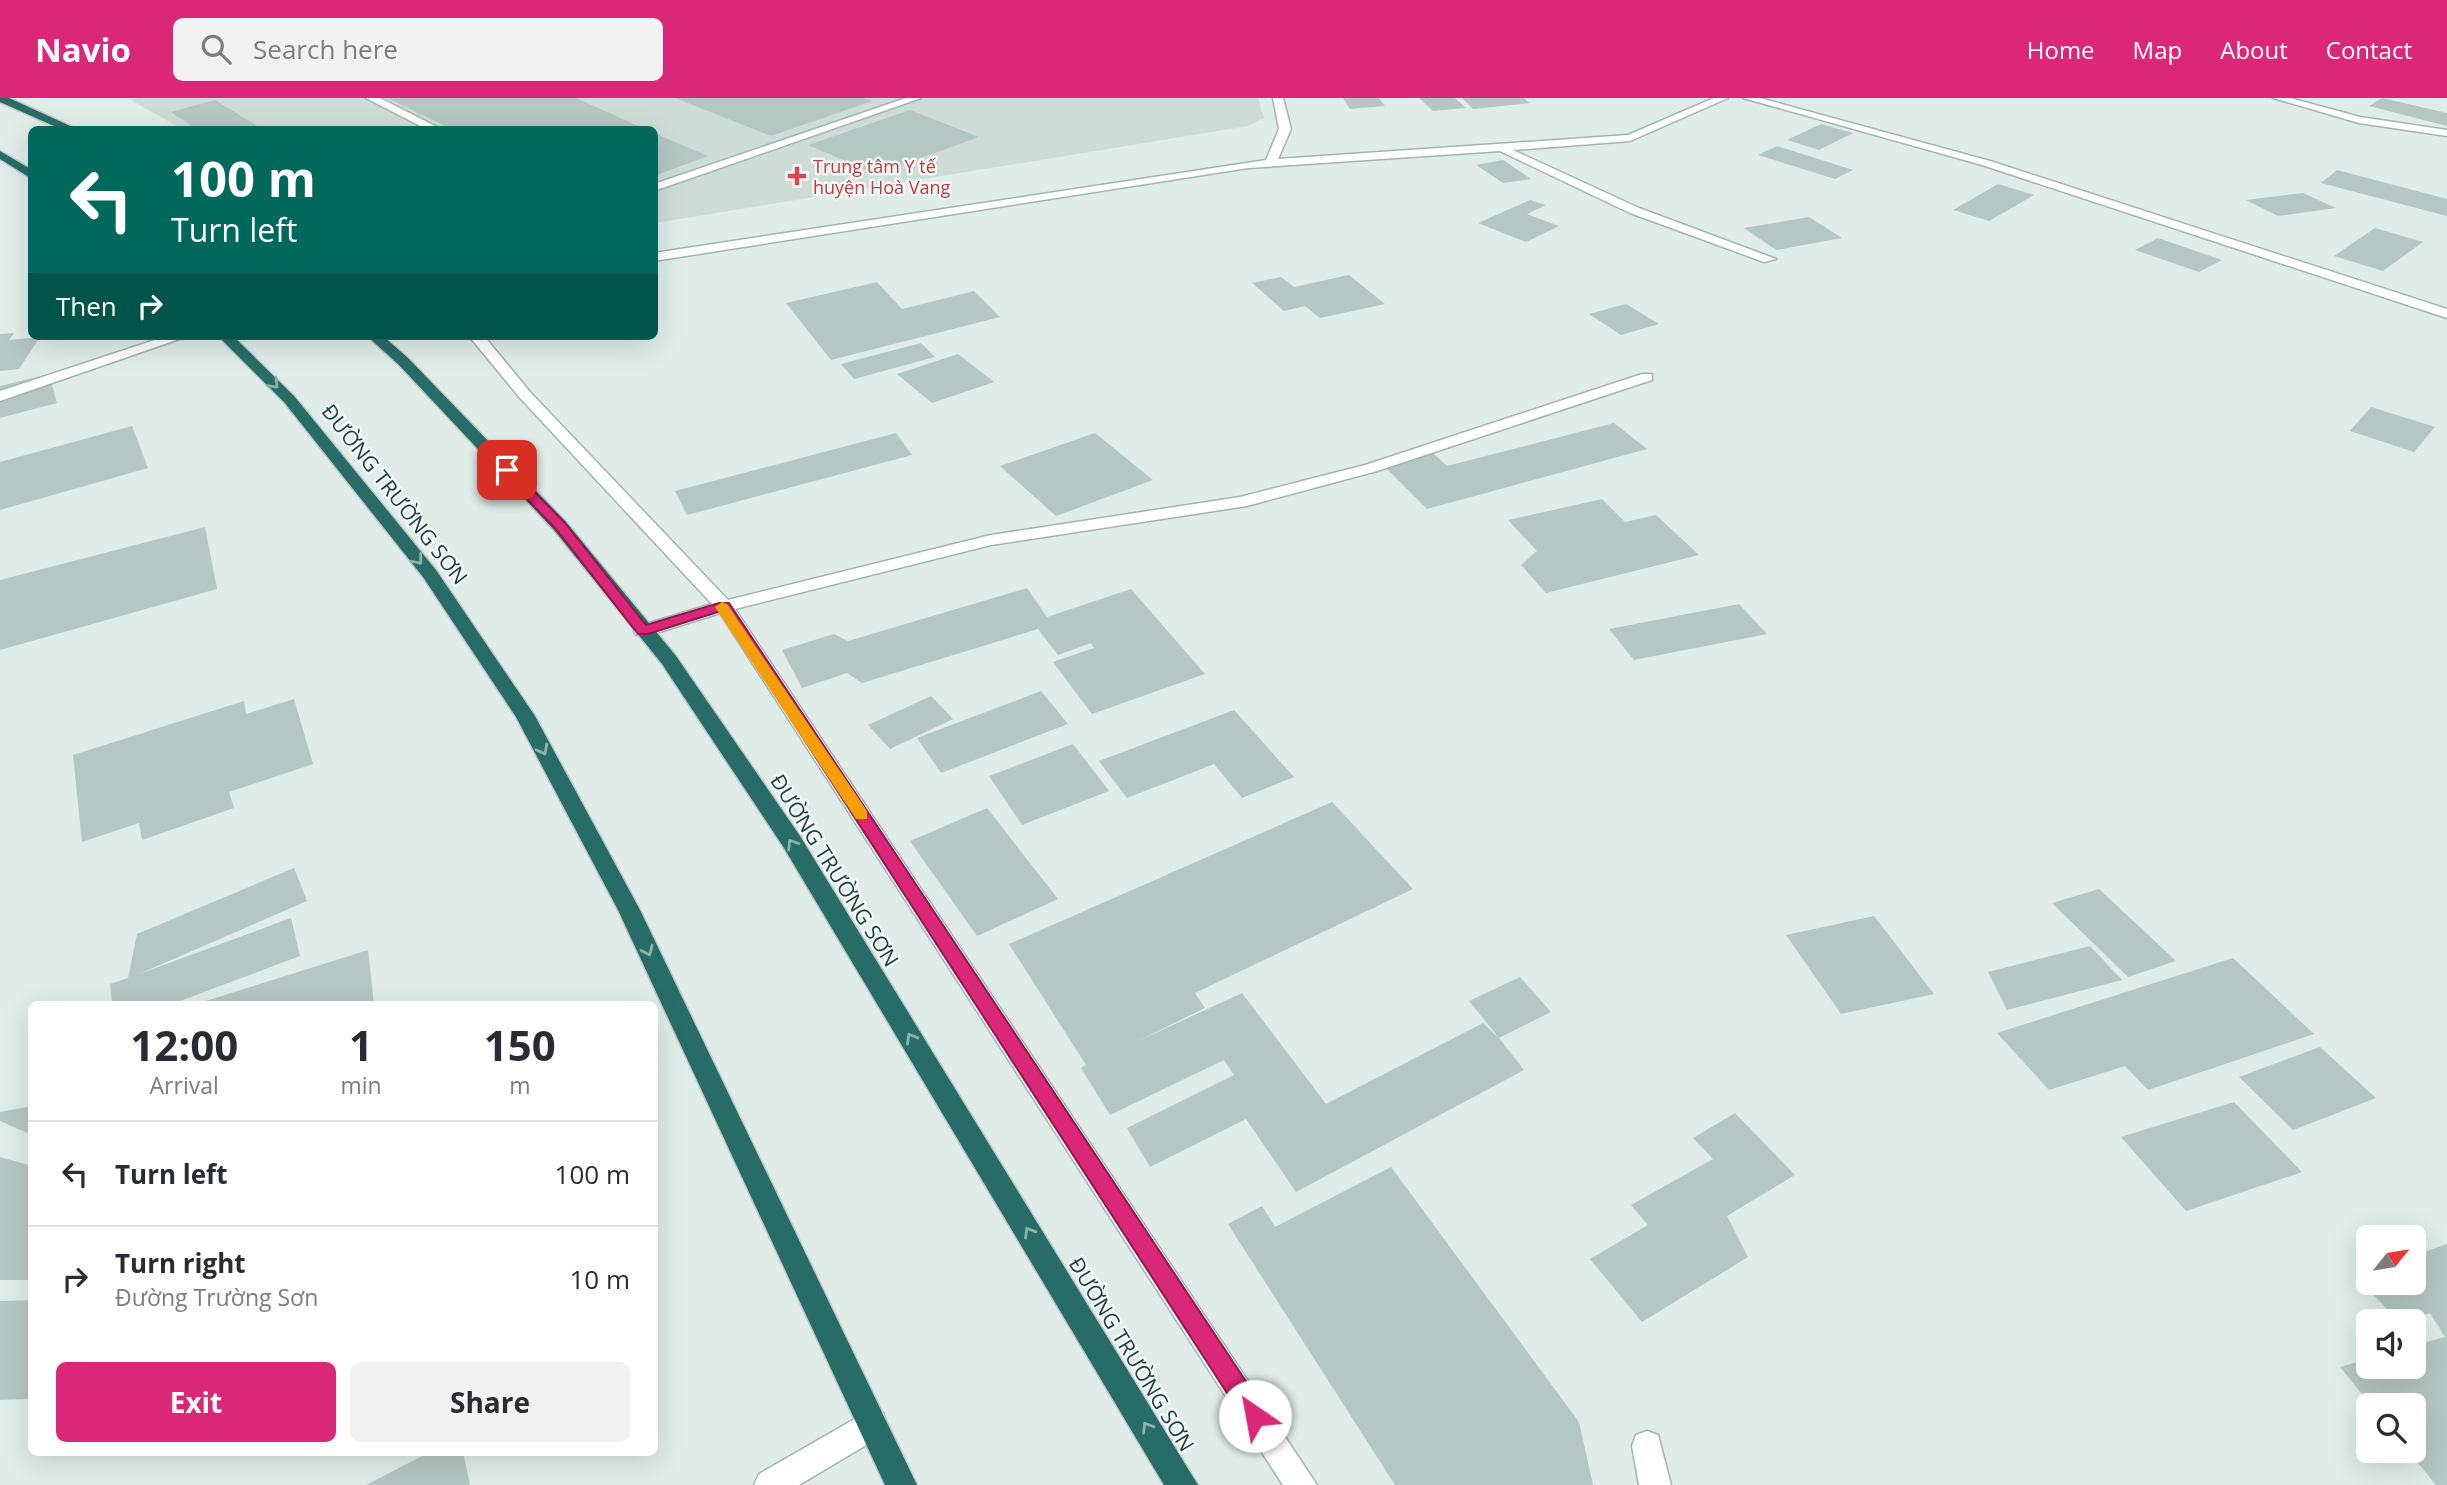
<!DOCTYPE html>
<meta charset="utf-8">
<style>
body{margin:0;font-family:"Open Sans",sans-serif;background:#f2f2f3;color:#2b2b33;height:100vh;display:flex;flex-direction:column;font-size:26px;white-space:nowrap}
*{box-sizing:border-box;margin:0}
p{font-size:23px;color:#7c7c81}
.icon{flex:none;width:38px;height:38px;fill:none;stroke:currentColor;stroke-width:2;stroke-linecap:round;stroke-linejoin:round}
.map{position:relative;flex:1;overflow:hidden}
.drawer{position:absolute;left:28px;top:903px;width:630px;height:455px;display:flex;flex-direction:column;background:#fff;border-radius:10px;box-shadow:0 7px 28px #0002}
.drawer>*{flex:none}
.hud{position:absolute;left:28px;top:28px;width:630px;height:214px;border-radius:10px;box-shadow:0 7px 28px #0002;background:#00695c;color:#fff;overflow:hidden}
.needle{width:46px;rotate:60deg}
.buttons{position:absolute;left:2356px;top:1127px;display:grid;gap:14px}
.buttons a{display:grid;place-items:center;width:70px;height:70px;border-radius:10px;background:#fff;box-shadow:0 7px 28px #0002;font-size:35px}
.pin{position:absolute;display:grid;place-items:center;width:60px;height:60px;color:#fff;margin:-30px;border-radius:14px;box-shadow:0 4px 10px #0006}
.me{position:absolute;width:77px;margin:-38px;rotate:327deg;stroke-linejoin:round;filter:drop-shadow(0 0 5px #0008)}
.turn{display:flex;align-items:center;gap:24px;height:147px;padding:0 28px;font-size:32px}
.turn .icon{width:91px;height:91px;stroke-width:2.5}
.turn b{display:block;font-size:49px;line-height:60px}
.then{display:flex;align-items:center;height:66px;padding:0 28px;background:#0003;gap:14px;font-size:26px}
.eta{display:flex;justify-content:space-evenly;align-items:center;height:119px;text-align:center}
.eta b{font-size:42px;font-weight:700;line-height:49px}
.primary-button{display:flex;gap:14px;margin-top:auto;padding:14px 28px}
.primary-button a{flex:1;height:80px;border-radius:10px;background:#db2777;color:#fff;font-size:28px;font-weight:700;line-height:80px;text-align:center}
.primary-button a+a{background:#f2f2f3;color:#2b2b33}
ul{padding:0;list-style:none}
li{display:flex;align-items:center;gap:21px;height:105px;padding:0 28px;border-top:2px solid #e1e1e2}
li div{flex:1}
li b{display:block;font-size:26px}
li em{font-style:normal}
header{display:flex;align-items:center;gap:42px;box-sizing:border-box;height:98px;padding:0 35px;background:#db2777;color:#fff}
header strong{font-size:33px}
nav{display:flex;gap:38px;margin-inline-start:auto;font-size:24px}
.search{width:490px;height:63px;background:#f2f2f3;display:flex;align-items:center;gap:18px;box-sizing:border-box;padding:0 24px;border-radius:10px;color:#7c7c81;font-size:26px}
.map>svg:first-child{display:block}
.built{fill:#cedcd7}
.building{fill:#b5c7c2}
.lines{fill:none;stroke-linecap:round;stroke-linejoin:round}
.minor-casing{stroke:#a2b4b0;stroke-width:3}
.highway-casing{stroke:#c0c9c8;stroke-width:3}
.minor{fill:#fff;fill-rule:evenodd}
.highway{fill:#286c68;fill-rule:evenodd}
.oneway{stroke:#8cb2ae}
.route{fill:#db2777;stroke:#8e194d;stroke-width:2}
.slow{fill:#f59e0b}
.health-dot{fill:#e0444e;stroke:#f0f8f5;stroke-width:2.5}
.labels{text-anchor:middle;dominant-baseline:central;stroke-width:5;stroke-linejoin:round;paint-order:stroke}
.far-health-label{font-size:18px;fill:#be3a42;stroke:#f0f8f5;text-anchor:start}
.street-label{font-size:21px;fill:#1f3d3a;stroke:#f0f8f5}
</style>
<header>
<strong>Navio</strong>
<div class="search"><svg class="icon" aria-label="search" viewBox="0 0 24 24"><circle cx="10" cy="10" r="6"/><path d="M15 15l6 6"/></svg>Search here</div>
<nav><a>Home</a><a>Map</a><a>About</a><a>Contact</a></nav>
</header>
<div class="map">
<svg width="2447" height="1387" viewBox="0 0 2447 1387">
<rect width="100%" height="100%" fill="#dfece8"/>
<path class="built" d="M137 0H1258L1264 20 1248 28 655 125 654 32 182 31 131 2Z"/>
<path class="building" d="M387 0H576L647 32H454Z
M675 0H864L872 3 771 38Z
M1343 0H1379L1385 8 1350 11Z
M1419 0H1455L1466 10 1433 13Z
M1462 0H1524L1530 5 1473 11Z
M2382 0 2447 15V28L2369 8Z
M215 2 264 32H198L171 14Z
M910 12 979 39 876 76 808 47Z
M1821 26 1853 35 1819 52 1787 42Z
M654 35 708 58 654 78Z
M1777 48 1853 72 1835 81 1758 57Z
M1503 62 1531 81 1503 85 1476 67Z
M2337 72 2447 101V118L2321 85Z
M1998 86 2034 97 1989 123 1953 112Z
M2303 95 2336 110 2278 118 2246 102Z
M1530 102 1546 107 1527 116 1559 128 1526 144 1478 125Z
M1809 119 1842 140 1776 152 1744 130Z
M2375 130 2423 144 2383 173 2334 158Z
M2158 140 2222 162 2199 174 2135 152Z
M1349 177 1385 206 1320 220 1305 208 1284 213 1252 185 1281 179 1294 189Z
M877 184 902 211 974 193 1000 219 831 262 786 205Z
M1626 206 1659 226 1621 237 1589 216Z
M14 235 9 242 40 239 19 271 0 273V236Z
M921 245 935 259 854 281 841 266Z
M958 256 994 284 932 305 897 276Z
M49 276 57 305 0 320V288Z
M2371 309 2435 329 2414 354 2350 333Z
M1614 325 1647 351 1427 411 1384 368 1433 355 1447 368Z
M132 328 148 370 0 412V364Z
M896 335 912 357 687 417 675 393Z
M1095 335 1153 382 1056 418 1000 368Z
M1602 401 1625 424 1656 417 1699 457 1546 495 1521 467 1537 453 1508 422Z
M205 429 217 491 0 552V482Z
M1027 490 1047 519 1131 491 1205 576 1092 616 1053 564 1094 550 1091 545 1058 557 1038 531 862 585 847 575 802 590 782 552 834 536 848 543Z
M1739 506 1767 536 1634 562 1609 531Z
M1041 593 1068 626 941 675 917 640Z
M931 598 953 621 890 651 868 627Z
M294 601 313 666 229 694 234 710 142 742 139 725 82 744 73 657 244 603 246 616Z
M1234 612 1294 679 1242 700 1214 666 1127 700 1099 663Z
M1073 646 1109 693 1022 727 989 678Z
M1332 704 1413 791 1195 895 1205 910 1134 945 1242 895 1326 1006 1483 925 1499 940 1469 903 1520 879 1551 914 1499 940 1524 972 1296 1094 1246 1021 1150 1069 1127 1030 1234 977 1224 962 1110 1017 1081 970 1086 967 1009 846Z
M987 710 1058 801 977 838 910 743Z
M294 770 307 803 139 876 291 820 300 858 172 906H112L110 886 128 880 137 836Z
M2099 791 2176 863 2128 879 2052 805Z
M1874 818 1934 896 1841 916 1786 837Z
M2090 848 2122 882 2007 912 1988 874Z
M368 852 374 906H196Z
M2233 860 2314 936 2148 992 2125 968 2049 992 1997 935Z
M2320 949 2376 1000 2293 1032 2239 979Z
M2234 1004 2302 1074 2186 1113 2121 1039Z
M32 1008V1037L0 1023V1014Z
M1735 1015 1795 1077 1727 1118 1748 1159 1642 1224 1590 1161 1648 1127 1631 1107 1713 1061 1693 1040Z
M0 1059 32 1068V1182H0Z
M1391 1069 1579 1324 1593 1387H1395L1228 1126 1262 1108 1275 1129Z
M2447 1146V1387H2436L2408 1353H2413V1307H2371L2340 1269 2368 1261V1269H2413V1248L2445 1239 2430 1215 2408 1223H2398L2356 1178 2368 1174V1185H2413V1158Z
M32 1202V1301L0 1302V1203Z
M430 1354H463L470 1387H366Z"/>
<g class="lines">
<defs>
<path id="minor" d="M366 0H380L443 32H428Z
M906 0H921L654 93V86Z
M1273 0H1283L1291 31 1278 61 1628 37 1714 0H1728L1630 43 1513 52 1639 110 1776 161 1764 164 1630 115 1500 53 1248 70 654 163V155L1266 62 1279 31Z
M1743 0H1760L1990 63 2447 211V220L1982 67Z
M2273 0H2290L2360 19 2447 32V38L2359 25Z
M167 238H188L0 303V293Z
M469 238H484L530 294 728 502 991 437 1240 399 1365 367 1642 276H1652V282L1377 373 1247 408 991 447 735 511 1317 1387H1283L720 515 650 537H636L634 533 636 529 712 506 520 300Z
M872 1311 883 1315 887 1326 883 1337 799 1387H754L759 1376Z
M1647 1333 1658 1337 1671 1387H1639L1632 1348 1636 1337Z"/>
<path id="highway" d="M0 0H9L79 32H63L0 4Z
M0 53 32 72V81L0 61Z
M218 238H233L294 298 436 472 535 618 640 812 917 1387H885L618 812 516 619 423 479 284 304Z
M367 238H383L409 261 566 424 676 558 800 738 1198 1387H1164L784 750 662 566 554 432 399 267Z"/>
</defs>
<use href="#minor" class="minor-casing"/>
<use href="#highway" class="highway-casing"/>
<use href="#minor" class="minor"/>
<use href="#highway" class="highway"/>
</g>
<defs><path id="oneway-chevron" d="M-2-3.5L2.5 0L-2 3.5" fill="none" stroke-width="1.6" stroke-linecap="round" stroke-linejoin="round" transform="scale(1.75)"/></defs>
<g class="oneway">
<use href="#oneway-chevron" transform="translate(274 286) rotate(46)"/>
<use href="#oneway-chevron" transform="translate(418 462) rotate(51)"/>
<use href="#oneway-chevron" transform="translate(543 652) rotate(62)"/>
<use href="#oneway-chevron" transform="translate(792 746) rotate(-122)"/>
<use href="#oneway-chevron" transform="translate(648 853) rotate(65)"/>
<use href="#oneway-chevron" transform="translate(911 940) rotate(-121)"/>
<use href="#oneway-chevron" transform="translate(1029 1134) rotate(-121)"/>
<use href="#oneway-chevron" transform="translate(1147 1329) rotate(-121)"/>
</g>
<path class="route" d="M502 370H511L565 425 646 527 719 505H729L1263 1309 1267 1318 1263 1326 1255 1329 1247 1326 721 513 648 536H638L556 431 502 375Z"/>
<path class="slow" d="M722 504 727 506 867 713V721H856L715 509Z"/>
<path class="health-dot" d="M793.5 67.5h7v7h7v7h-7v7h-7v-7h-7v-7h7z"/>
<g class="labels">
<g class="far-health-label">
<text x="813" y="68">Trung tâm Y tế<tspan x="813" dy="21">huyện Hoà Vang</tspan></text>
</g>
<g class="street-label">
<text transform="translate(395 396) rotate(52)">ĐƯỜNG TRƯỜNG SƠN</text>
<text transform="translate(835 772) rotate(58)">ĐƯỜNG TRƯỜNG SƠN</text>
<text transform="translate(1132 1256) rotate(59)">ĐƯỜNG TRƯỜNG SƠN</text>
</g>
</g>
</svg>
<div class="buttons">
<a><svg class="needle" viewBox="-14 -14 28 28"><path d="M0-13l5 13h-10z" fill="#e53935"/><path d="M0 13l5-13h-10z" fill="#7c7c81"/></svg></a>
<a><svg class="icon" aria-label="sound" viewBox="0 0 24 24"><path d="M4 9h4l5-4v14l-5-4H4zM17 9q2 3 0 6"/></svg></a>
<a><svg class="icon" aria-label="search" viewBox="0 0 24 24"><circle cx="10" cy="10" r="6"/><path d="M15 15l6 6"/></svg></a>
</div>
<div class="pin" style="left:507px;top:372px;background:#d93025"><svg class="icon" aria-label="arrive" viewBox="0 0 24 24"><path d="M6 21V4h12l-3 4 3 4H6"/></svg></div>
<svg class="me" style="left:1255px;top:1318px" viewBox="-20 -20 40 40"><circle r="19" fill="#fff"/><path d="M0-13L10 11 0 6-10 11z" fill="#db2777"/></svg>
<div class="hud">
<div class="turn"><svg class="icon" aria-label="left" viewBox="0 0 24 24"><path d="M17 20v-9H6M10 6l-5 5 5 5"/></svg><div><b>100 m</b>Turn left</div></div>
<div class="then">Then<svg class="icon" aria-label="right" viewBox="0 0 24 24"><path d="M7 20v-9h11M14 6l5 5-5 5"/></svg></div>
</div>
<section class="drawer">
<div class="eta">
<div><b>12:00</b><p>Arrival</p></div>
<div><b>1</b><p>min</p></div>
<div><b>150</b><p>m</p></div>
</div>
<ul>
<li><svg class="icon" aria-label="left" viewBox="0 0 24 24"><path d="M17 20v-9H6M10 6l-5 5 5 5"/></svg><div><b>Turn left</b></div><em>100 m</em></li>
<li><svg class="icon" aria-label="right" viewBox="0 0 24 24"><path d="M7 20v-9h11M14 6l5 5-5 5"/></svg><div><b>Turn right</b><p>Đường Trường Sơn</p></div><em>10 m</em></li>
</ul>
<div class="primary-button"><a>Exit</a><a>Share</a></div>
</section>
</div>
